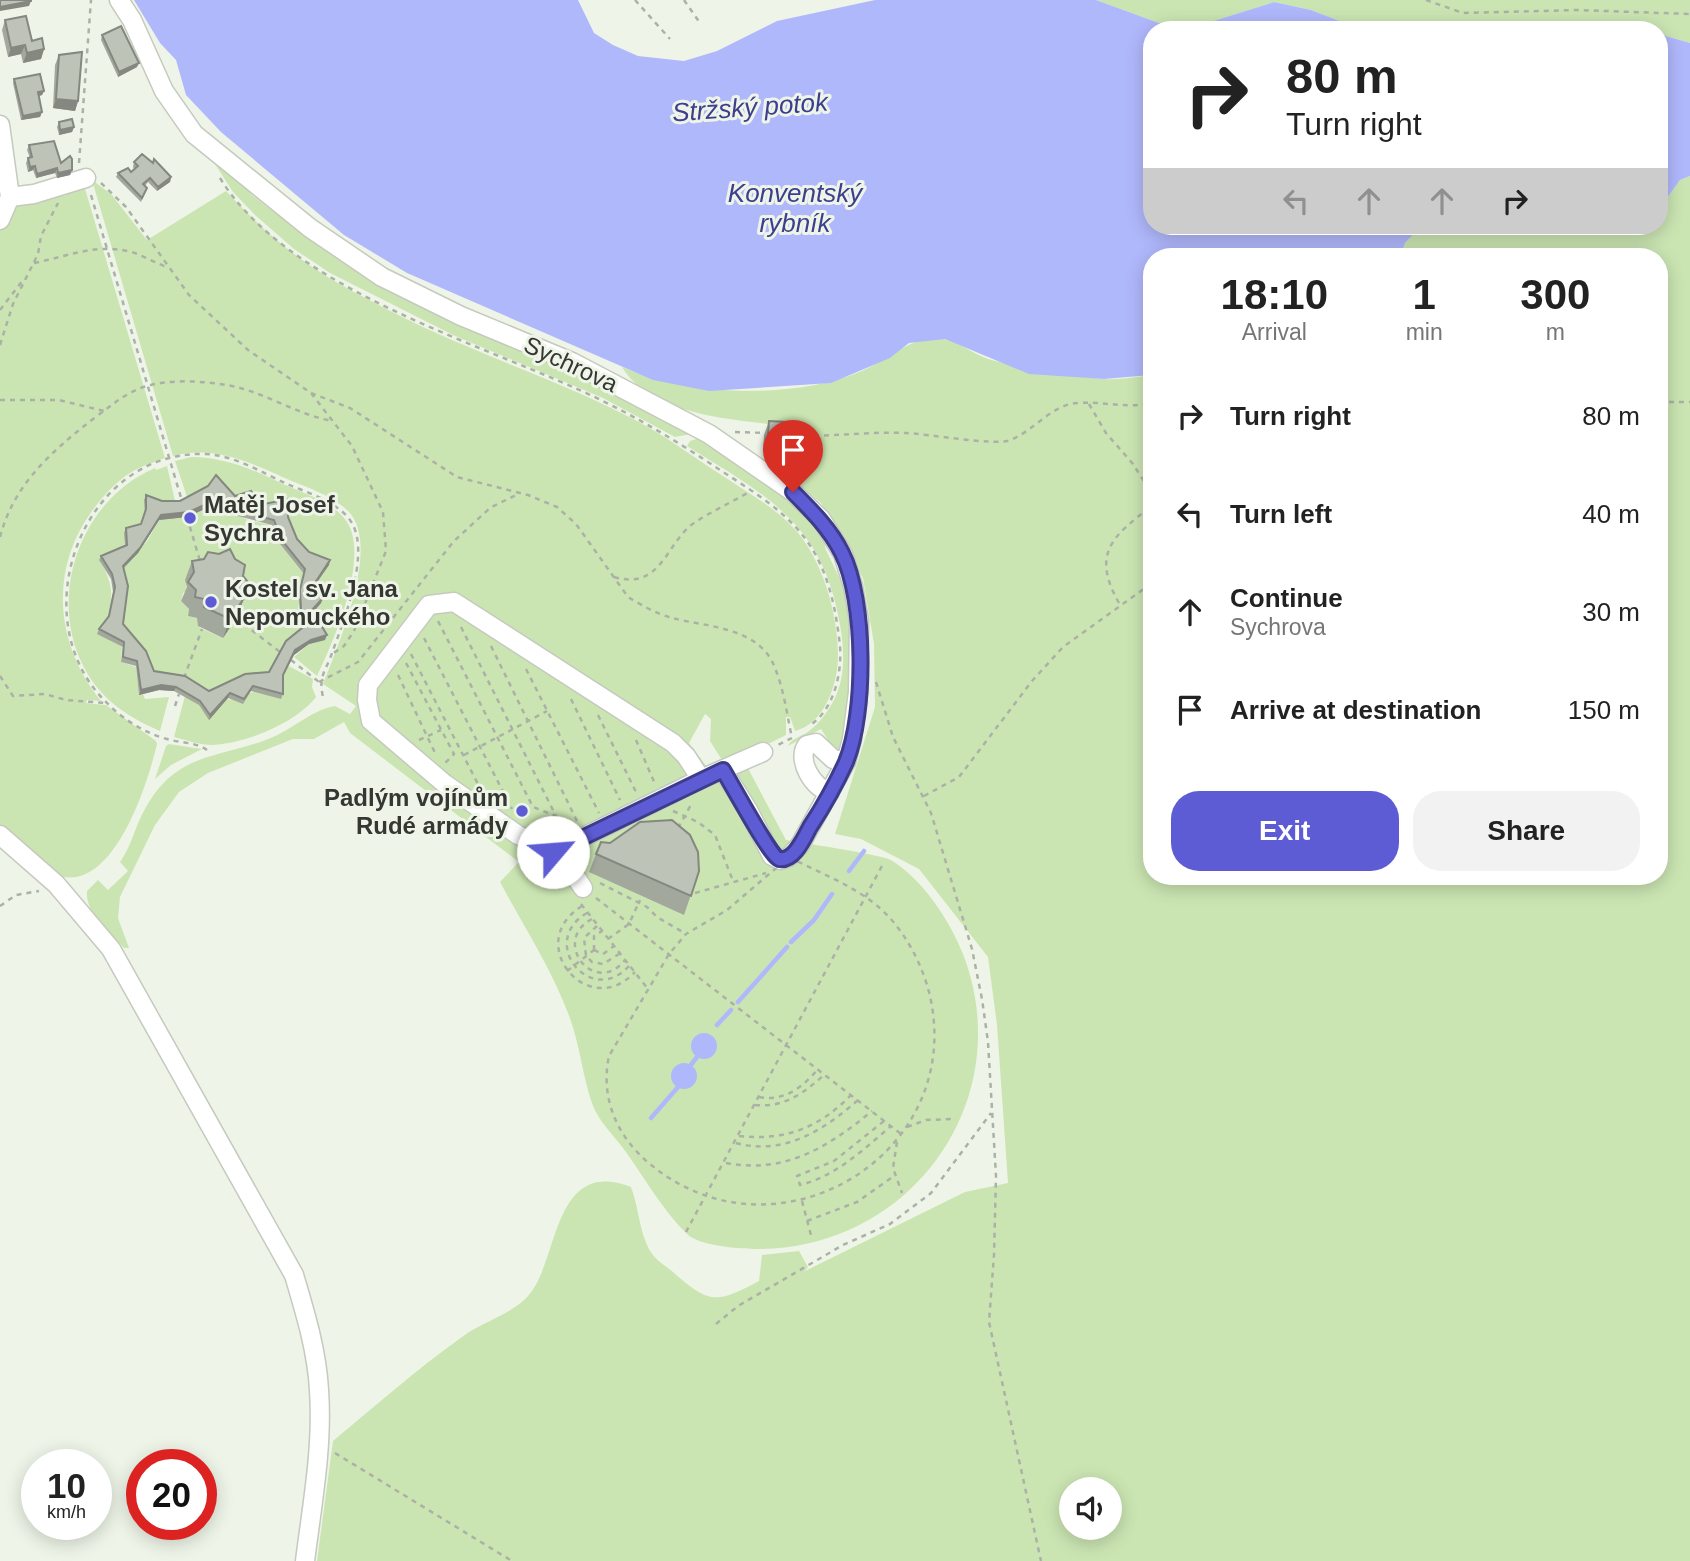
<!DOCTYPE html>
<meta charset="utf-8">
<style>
body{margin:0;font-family:Arial,sans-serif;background:#f2f2f2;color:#222;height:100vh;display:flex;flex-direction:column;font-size:26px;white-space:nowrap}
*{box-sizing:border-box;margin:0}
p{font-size:23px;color:#767676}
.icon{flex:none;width:38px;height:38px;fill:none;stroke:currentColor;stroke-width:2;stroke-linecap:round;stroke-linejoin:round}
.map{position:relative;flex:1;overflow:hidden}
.sheet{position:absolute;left:1143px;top:248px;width:525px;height:637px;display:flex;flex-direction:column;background:#fff;border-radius:28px;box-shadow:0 4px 18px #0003}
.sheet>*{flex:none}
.top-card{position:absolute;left:1143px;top:21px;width:525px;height:214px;border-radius:28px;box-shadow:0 4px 18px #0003;background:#fff;color:#222;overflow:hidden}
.controls{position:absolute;left:1059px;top:1477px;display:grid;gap:14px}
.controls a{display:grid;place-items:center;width:63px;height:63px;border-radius:50%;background:#fff;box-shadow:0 4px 18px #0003;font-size:35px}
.speed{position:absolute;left:21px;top:1449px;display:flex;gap:14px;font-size:35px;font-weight:700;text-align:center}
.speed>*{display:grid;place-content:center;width:91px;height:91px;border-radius:50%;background:#fff;box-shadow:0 4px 18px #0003;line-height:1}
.speed small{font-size:18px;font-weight:400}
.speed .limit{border:10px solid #d22;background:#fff;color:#111}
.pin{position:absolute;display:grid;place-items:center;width:60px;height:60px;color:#fff;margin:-72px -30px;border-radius:50% 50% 50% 0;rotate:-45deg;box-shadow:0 0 7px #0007}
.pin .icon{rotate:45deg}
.me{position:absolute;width:77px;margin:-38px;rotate:63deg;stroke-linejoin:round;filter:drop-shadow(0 0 5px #0008)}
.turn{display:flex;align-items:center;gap:24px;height:147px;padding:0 28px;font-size:32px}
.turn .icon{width:91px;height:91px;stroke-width:2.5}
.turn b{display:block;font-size:49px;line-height:60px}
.lanes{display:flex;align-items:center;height:66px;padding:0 28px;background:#0003;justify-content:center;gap:35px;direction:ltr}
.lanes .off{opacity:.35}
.eta{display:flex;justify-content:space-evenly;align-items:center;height:119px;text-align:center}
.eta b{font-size:42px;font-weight:800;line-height:49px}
.primary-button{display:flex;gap:14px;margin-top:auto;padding:14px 28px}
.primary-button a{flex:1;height:80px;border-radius:28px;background:#5d5cd4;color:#fff;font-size:28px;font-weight:800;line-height:80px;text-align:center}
.primary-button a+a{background:#f2f2f2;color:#222}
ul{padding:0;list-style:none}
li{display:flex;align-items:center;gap:21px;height:98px;padding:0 28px}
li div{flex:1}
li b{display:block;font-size:26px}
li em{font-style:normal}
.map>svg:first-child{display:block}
.green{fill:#cbe5b2;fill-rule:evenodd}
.water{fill:#b0b8fc}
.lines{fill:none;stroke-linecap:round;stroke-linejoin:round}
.stream{stroke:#b0b8fc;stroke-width:4.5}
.minor-casing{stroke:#c4cabe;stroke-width:21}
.path{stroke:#acb1a7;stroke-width:2.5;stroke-dasharray:5 5;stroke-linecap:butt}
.minor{stroke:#fff;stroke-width:18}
.wall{fill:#a3a89d;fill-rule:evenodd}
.shaded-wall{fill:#848880}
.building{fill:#bdc3b7;stroke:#848880;stroke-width:2;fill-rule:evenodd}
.route-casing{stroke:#3c3c8a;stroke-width:18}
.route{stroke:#5d5cd4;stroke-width:12}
.poi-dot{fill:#5d5cd4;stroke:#eef5e8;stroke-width:2.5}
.labels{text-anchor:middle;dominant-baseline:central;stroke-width:6;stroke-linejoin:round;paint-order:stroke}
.street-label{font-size:24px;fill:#343732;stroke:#eef5e8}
.poi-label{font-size:24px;font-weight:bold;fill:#343732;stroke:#eef5e8;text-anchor:start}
.water-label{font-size:26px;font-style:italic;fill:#3d3e8d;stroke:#eef5e8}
</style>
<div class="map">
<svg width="1690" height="1561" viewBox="0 0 1690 1561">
<rect width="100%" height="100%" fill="#eef5e8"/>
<path class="green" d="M1096 0H1690V43L1659 34V30H1363L1311 10 1274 2 1207 23H1159Z
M204 147 240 176 252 195 267 207 448 321 551 357 697 433 675 437 603 398 453 335 330 273 294 249 255 215 233 192Z
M1690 176V1561H317L333 1441C375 1406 417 1369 462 1337 483 1321 517 1313 532 1291 559 1253 555 1158 631 1187 638 1205 639 1227 647 1245 653 1259 662 1263 673 1272 709 1304 716 1304 759 1281L762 1255 799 1251 808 1267 805 1271 965 1192 1008 1183 997 1025 988 957 919 869 861 839 835 834 875 707 874 644 863 578 821 503 777 468 789 441 778 425C727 419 651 414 622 367 689 396 794 400 862 371 889 360 912 334 944 339 959 342 973 354 988 359 1015 367 1075 377 1104 379 1119 380 1136 377 1151 375L1152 877H1659V257H1400L1405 243 1421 226H1659V209L1680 180ZM1071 1489H1110V1528H1071Z
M92 180 111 194 147 240 226 191C264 232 304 266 354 292 390 311 427 330 464 345 526 372 589 394 648 427 674 442 698 460 723 476 750 494 783 512 802 538 826 571 838 618 838 659 837 686 824 724 795 731L790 717H786V735L742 757 786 840C803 843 883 855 891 860 923 880 949 919 963 954 1019 1099 912 1249 758 1249 740 1249 699 1246 687 1234 662 1210 643 1175 623 1148 613 1135 599 1121 593 1106 582 1076 580 1043 568 1013 551 968 523 925 500 882L519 862 350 733 344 722 314 739H293L208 773 179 792 155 825 120 897 118 918 129 948H124C110 932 85 914 87 891L98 880 108 890 128 871 120 862C132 845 135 826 145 809 176 752 217 759 268 739 291 731 311 710 335 706L350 714 356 706 323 684C338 645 382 545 348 511 330 493 298 485 276 474 242 459 210 446 173 456ZM705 714 711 719 710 741 722 760 707 767 689 743Z
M83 182 165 458C155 462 145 465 135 470 118 479 103 496 92 511 49 570 55 644 101 701L87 700 86 703 106 705 156 741 157 744C148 783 112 899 54 874 38 866 14 840 0 828V230L17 201 61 193 64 196Z
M703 437 800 505 821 530 826 550 852 604 853 696 841 751H835L821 729 788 746C792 737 802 737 809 731 820 723 829 710 835 698 846 674 844 649 840 625 823 523 767 496 687 446L690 441Z
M191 457C225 457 254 470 283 484 303 493 330 501 344 518 373 551 334 641 317 676L294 657 309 644 316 607 308 556 242 498 206 491 187 497 175 461Z
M167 466 175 501 145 514C136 538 121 549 100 561 113 583 114 596 107 621L122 647 121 662 136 667 139 695 143 694 145 699 169 697 160 731C139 722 117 710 102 693 39 623 70 504 155 468L156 470Z
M216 504 248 520 272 525 280 544 304 574 298 609 301 630 284 646 268 677 211 695 155 677 121 629 126 591 121 570 147 541 159 520 187 517ZM186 580 238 613 223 638 200 628 197 618 188 616 189 609 181 601 183 593 187 591Z
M287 665 313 679 312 687 316 697C296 723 245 744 212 745 200 745 185 740 174 737L185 696 235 700 281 679Z
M169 744 202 749 171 765 155 779 166 746Z"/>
<path class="water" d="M134 0H578L594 33 613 45 638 56 684 61 717 51 777 21 875 0H1096L1159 23H1207L1274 2 1311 10 1363 30H1152V226H1421L1405 243 1400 257H1152L1151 375 1104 379 1029 374 945 339 909 343 890 358 831 383 709 391 653 380 407 273 344 235 221 132 186 95 176 60 160 43Z
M1659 34 1690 43V176L1680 180 1659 209Z
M691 1046a13 13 0 1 1 26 0a13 13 0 1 1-26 0Z
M671 1076a13 13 0 1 1 26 0a13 13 0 1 1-26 0Z"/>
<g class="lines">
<path class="stream" d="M849 871 864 851
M791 942 814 920 832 894
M738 1002 787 947
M717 1025 731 1010
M690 1066 697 1057
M651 1118 678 1087"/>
<defs>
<path id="minor" d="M119 0 132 20 164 91 194 134 310 228 382 277 461 316 572 362 709 434 793 492 821 519 843 554 853 586 859 621 858 692 852 739 846 762 800 845 789 857 780 860 772 856 748 810 723 770
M0 125 10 197 0 220
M10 197 34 194 86 178
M830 792C813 789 796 759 807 745L816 743 833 759 846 762
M0 835 56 884 111 949 294 1275C305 1312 317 1351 319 1390 323 1447 312 1505 305 1561
M553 852 701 779 763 752
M583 888 571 870 553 852 518 835 445 784 371 721 367 700 368 685 429 605 454 602 673 743 686 756 701 779"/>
</defs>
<use href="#minor" class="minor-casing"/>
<path class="path" d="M635 0 670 39
M684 0 700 23
M1426 0 1463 13 1578 10 1690 14
M79 163 91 0
M220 178C285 284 466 339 575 388 625 410 672 438 717 468 749 489 785 510 807 541 829 572 836 610 840 646 842 674 834 710 809 726
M101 183 126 207 189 295 248 350 311 393 352 446 383 512 386 551 354 631 344 646 332 654
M91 195 182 501
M34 263C69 256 95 243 132 252 144 256 155 263 167 267
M0 310 23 280
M0 345 13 304 38 254 41 236 58 203
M311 393 350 408 457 477 528 495 557 507 576 524 628 597C641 605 657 614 672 618 707 627 760 627 775 668 784 690 787 715 792 738L778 745
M0 400H59L104 411
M1659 402H1690
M1089 404 1106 433 1133 464 1152 494
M735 432 767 433
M784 435C827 438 865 431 906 433 927 434 992 445 1007 441 1033 433 1050 405 1077 403 1103 401 1126 409 1152 403
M187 517 200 561
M0 537C14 484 51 452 93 419 111 406 126 392 147 386 172 379 201 381 227 385 263 391 295 414 332 421
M614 577C662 591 666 542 694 523 712 511 732 502 751 491
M1119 603C1091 554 1112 536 1152 506
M236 618 280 652
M438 621 533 807 556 816
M461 627 562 828
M424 638 512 809
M491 646 577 821
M411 654 480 788
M291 660 319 682
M406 663 454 754 445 763
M526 669 599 813
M398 675 436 755
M0 676 13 696 45 694 66 700 106 703
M184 678 202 629
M319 682 358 662 454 541 490 508 520 493
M876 682 893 737 931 813 972 949 982 999 988 1042 996 1176 994 1255 989 1322 1041 1561
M571 699 620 800
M175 706 179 694
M598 715 637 794
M419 740 441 730
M636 740 655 784
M207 750C196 742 180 743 167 739 144 733 121 718 105 701 22 618 81 452 203 454 232 454 261 472 287 484 308 493 342 503 353 525 369 557 344 620 332 653 326 671 318 676 323 697
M464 755 547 711
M924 796 959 777 1032 681 1063 647 1152 583
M673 811 698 822 715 835 733 881
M678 828 692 803
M789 857C823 875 862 888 889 917 909 939 923 967 930 996 966 1157 774 1268 650 1164 617 1137 600 1098 609 1056L669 954 686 934 727 910Z
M600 883 647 907 657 917 686 934
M695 893 766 873
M596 898 901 1134
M581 904 648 989
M0 906 16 895 39 891
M582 906C522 943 589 1022 635 972
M587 913C537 942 591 1008 629 966
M592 919C550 941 595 998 625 960
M597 926 584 938 586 956 592 962 603 964 619 954
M608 939 629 924 640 900
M594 950 603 954 614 946
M594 950V936L602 931
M567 971 594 950
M759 1097C784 1102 803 1087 818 1069
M755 1105C784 1108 804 1093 825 1074
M884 1121 834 1161 797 1176 800 1185C836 1176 863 1150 891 1126
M907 1127 926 1120 954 1119
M739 1136C785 1141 819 1128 851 1095
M897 1142 893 1168 902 1193
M736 1143C784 1156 824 1130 858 1100
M726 1163C786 1174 828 1147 872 1111
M802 1201 812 1239
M807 1221 857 1202 894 1176
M686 1232 883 864
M716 1324 738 1306 843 1245 890 1224 931 1193 991 1113
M335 1453 512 1561"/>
<use href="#minor" class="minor"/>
</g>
<path class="wall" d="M5 20 44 49 41 59 23 63 21 54 8 57 2 30Z
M102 35 137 67 118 77 101 40Z
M59 55 78 101 75 111 53 108 55 65Z
M14 79 44 91 42 95 39 96 42 112 40 117 21 120 13 83Z
M59 122 74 127 72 132 59 135 57 127Z
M29 145 72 170 70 175 57 178 55 173 36 178 33 170 28 172 26 163 28 158H30L27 150Z
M134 162 153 163 171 177 170 182 157 191 148 182 145 186V193L141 202 116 177 118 173 131 172 134 169 133 167Z
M769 421 781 452 763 451 764 435Z
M146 495 162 501H180L235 496 260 505 288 517 297 539 309 552 329 565 313 587 321 603 313 612 325 640 309 644 294 655 283 676V694L281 699 251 691 243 704 228 698 209 720 199 705 174 691 159 690 139 695 136 666 121 662 123 647 97 634 99 629 108 618 113 592 111 579 99 560 101 556 125 545 124 533 126 528 141 524 145 514 144 500ZM216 504 234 515 272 525 280 544 304 574 299 594 300 630 269 672 209 691 154 671 123 624 124 568 138 553 159 520 187 517Z
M192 561 243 576 248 582 244 594V598L237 617 223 638 198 626 197 618 188 616 189 609 181 601 187 587 185 580Z
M596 854 699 871 684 915 589 872Z"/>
<path class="shaded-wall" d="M31 1 29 6 0 11V7Z
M25 45 21 54 8 57 11 48Z
M44 49 41 59 23 63 27 53Z
M139 63 137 67 118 77 119 72Z
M44 91 42 95 36 97 38 92Z
M56 99 78 101 75 111 53 108Z
M42 112 40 117 21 120 23 116Z
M74 127 72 132 59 135 60 130Z
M35 166 33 170 28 172 30 167Z
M57 168 55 173 36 178 37 174Z
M72 170 70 175 57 178 58 173Z
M171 177 170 182 157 191 158 187Z
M768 436 786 437 781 452 763 451Z
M217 499 216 504 187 517 159 520 138 553 121 570 123 566 161 515Z
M330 560 329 565 311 591 313 586Z
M244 598 237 617 223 638 230 619Z
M323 598 321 603 311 615 312 610Z
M327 635 325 640 309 644 294 655 281 679 295 650 311 640Z
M161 685 176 687 174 691 159 690 139 695 141 690Z
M230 693 228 698 209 720 210 715Z"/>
<path class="building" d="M0 0H31V1L0 7Z
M26 16 32 41 42 38 44 49 27 53 25 45 11 48 5 20Z
M121 26 139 63 119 72 102 35Z
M82 52 78 101 56 99 59 55Z
M40 74 44 91 38 92 42 112 23 116 14 79Z
M72 119 74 127 60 130 59 122Z
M54 141 61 163 70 156 72 159V170L58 173 57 168 37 174 35 166 30 167 28 158 32 157 29 145Z
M142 154 153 163 154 159 171 177 158 187 150 178 143 184 147 188 142 198 118 173 128 168 131 172 138 166 134 162Z
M769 421 787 422 786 437 768 436Z
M216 475 235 496 251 491 260 505 288 499V517L297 539 309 552 330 560 313 586 323 598 312 610 327 635 311 640 295 650 283 675V694L253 686 244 699 230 693 210 715 200 701 176 687 161 685 141 690 137 661 123 657 124 642 99 629 109 616 115 587 112 574 101 556 127 545 126 528 141 524 146 509V495L162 501H180L208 486ZM217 499 236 510 274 520 281 539 305 569 300 590 302 628 286 641 269 672 245 674 209 691 185 676 154 671 146 651 123 624 128 586 123 566 140 548 161 515 189 512Z
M230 549 235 559 245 565 243 576 248 582 242 587 244 598 230 619 204 607V599L195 597 196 590 188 582 194 572 192 561 204 559 208 552 219 554Z
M672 820 690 835 698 852 699 871 691 896 596 854 601 842 610 843 640 822Z"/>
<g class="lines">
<defs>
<path id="route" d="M553 852 723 770C731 783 771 857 779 859 794 862 804 838 810 827 823 807 836 784 846 762 866 713 866 601 842 553 830 529 812 511 793 492"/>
</defs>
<use href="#route" class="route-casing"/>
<use href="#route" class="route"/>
</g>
<g class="poi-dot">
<circle cx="190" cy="518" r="7"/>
<circle cx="211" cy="602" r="7"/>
<circle cx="522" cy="811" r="7"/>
</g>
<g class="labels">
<g class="street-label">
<text transform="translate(571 364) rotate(25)">Sychrova</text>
</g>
<g class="poi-label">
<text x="204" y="504">Matěj Josef<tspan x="204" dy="28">Sychra</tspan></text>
<text x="225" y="588">Kostel sv. Jana<tspan x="225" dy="28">Nepomuckého</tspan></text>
<text x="508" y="797" text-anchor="end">Padlým vojínům<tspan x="508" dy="28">Rudé armády</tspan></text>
</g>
<g class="water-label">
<text transform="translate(750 107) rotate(-4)">Stržský potok</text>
<text x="795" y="193">Konventský<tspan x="795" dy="30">rybník</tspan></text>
</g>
</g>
</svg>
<div class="controls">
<a><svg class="icon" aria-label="sound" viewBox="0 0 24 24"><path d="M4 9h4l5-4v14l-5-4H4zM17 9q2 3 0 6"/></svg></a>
</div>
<div class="speed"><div>10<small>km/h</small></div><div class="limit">20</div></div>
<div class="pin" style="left:793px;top:492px;background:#d93025"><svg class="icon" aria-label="arrive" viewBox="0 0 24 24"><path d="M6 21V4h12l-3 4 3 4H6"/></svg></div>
<svg class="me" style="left:553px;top:852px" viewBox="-20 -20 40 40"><circle r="19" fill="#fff"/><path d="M0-13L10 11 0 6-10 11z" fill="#5d5cd4"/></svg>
<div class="top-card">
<div class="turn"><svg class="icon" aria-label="right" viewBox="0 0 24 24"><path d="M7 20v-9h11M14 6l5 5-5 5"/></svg><div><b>80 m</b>Turn right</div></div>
<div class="lanes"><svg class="icon off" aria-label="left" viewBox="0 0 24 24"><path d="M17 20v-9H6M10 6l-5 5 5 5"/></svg><svg class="icon off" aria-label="ahead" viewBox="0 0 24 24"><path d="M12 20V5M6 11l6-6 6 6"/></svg><svg class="icon off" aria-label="ahead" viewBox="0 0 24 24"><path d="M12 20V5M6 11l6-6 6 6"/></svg><svg class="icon" aria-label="right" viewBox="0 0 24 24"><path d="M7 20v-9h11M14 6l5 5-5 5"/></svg></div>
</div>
<section class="sheet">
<div class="eta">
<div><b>18:10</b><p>Arrival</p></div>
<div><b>1</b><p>min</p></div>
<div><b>300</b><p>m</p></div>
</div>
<ul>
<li><svg class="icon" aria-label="right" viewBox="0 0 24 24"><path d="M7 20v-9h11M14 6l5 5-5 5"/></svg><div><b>Turn right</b></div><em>80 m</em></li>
<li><svg class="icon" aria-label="left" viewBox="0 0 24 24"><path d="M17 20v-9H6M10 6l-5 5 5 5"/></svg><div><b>Turn left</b></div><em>40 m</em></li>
<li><svg class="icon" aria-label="ahead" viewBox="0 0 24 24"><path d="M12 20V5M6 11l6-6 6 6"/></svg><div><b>Continue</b><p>Sychrova</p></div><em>30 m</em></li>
<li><svg class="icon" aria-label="arrive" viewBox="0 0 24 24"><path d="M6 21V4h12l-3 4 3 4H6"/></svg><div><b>Arrive at destination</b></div><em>150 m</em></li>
</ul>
<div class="primary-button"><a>Exit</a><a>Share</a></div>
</section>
</div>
